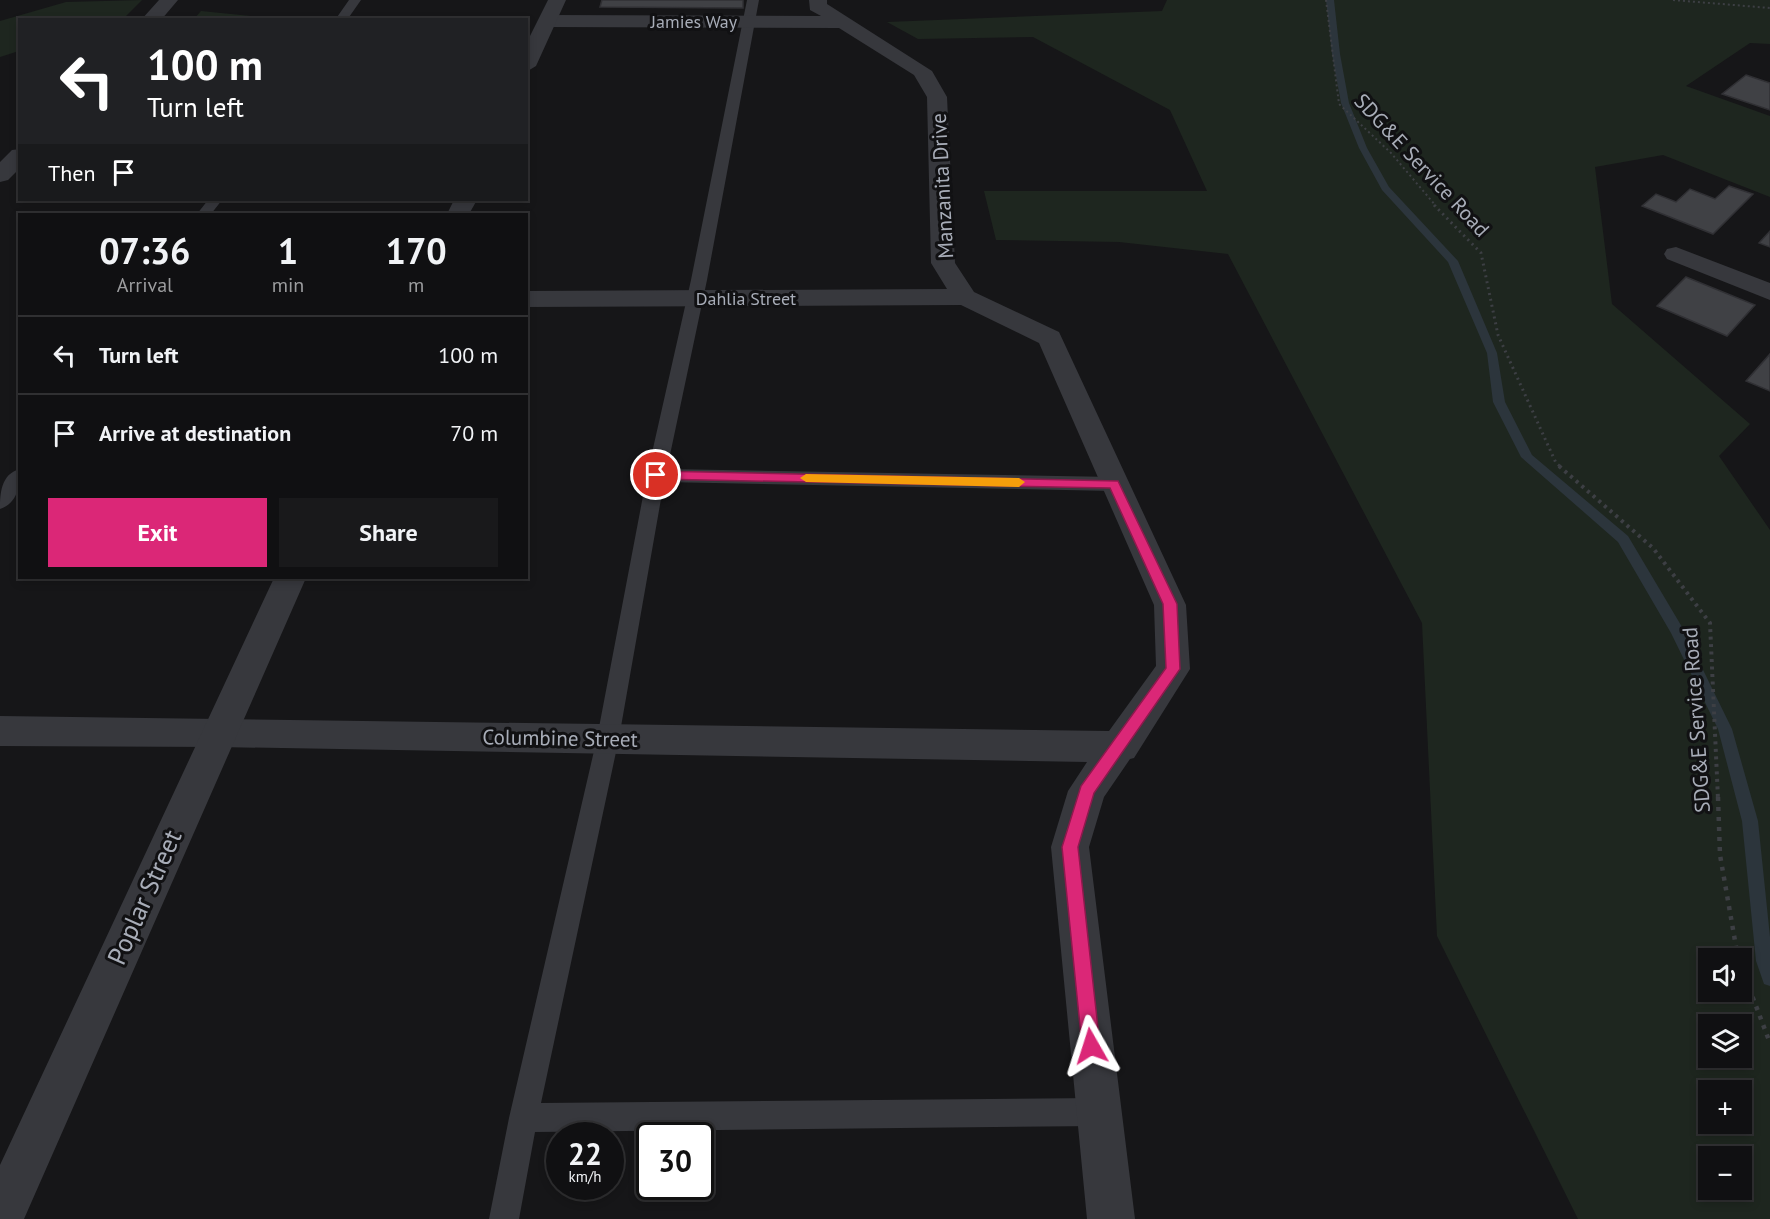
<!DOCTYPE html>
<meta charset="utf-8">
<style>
body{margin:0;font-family:"PT Sans",sans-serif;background:#19191b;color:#f1f3f6;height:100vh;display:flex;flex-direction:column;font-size:22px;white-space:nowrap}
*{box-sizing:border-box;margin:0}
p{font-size:20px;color:#9c9d9f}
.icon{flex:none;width:33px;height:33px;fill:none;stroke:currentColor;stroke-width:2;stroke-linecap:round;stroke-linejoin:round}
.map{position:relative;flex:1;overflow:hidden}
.details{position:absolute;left:18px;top:213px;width:510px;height:366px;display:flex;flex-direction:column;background:#101012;border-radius:0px;box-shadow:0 3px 9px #0003,0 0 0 2px #303032}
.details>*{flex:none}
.hud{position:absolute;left:18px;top:18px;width:510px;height:183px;border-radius:0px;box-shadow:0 3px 9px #0003,0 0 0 2px #303032;background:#202124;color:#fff;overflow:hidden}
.buttons{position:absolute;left:1698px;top:948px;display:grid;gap:12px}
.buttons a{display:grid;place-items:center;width:54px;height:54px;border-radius:0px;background:#101012;box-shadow:0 3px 9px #0003,0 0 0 2px #303032;font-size:30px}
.speed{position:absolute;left:546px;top:1122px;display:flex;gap:12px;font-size:30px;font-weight:700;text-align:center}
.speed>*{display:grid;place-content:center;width:78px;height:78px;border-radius:50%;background:#101012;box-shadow:0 3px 9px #0003,0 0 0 2px #303032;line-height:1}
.speed small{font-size:15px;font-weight:400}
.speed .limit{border:3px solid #111;border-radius:9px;background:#fff;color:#111}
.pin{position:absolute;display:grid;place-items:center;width:51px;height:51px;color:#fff;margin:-26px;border:3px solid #fff;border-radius:50%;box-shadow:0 2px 6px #0007}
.me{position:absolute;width:66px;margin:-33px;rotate:354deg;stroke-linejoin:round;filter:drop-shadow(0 0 4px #0008)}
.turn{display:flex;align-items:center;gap:21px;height:126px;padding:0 30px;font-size:27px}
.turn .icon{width:78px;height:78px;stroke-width:2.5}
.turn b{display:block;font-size:42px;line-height:51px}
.then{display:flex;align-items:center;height:57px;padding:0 30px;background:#0003;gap:12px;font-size:22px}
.eta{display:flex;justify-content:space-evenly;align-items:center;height:102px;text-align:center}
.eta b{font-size:36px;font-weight:700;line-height:42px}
.button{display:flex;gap:12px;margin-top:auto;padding:12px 30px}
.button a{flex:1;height:69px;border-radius:0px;background:#db2777;color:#fff;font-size:24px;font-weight:700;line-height:69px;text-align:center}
.button a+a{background:#19191b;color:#f1f3f6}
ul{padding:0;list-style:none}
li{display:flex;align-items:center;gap:18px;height:78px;padding:0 30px;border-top:2px solid #303032}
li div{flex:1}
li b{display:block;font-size:22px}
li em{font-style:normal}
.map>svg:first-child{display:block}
.green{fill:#1e261f;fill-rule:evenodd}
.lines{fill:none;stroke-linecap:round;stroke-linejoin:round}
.stream{fill:#2c353c;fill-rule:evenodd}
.building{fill:#404145;stroke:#303034;stroke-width:1.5}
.path-far3{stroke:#3d3f44;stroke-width:2;stroke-dasharray:2 3;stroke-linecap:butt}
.path-far2{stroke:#3d3f44;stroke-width:3;stroke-dasharray:2 4;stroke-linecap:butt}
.path-far1{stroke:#3d3f44;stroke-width:4;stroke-dasharray:3 4.5;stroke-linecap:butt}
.path{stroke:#3d3f44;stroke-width:4.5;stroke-dasharray:4 6;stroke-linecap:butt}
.service{fill:#37383d;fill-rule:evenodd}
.minor{fill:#37383d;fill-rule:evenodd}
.tertiary{fill:#37383d;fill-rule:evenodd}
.route{fill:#db2777;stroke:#8e194d;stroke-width:1.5}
.slow{fill:#f59e0b}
.labels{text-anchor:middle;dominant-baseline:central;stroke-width:6;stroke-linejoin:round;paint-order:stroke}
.far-street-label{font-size:18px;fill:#a8adb8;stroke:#111113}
.street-label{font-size:21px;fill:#a8adb8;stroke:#111113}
.near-street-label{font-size:26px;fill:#a8adb8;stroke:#111113}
</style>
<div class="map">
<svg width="1770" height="1219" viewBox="0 0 1770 1219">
<rect width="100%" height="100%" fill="#161618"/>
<path class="green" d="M142 0 123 19 20 20 19 51 0 57V21L66 2Z
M1167 0H1770V44L1750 43 1686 86 1770 116V197L1663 155 1595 167 1612 304 1750 424 1719 456 1770 530V1219H1578L1437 936 1422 623 1228 254 1119 242 996 240 984 191H1207L1170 110 1033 37 918 39 887 22 1162 11ZM1708 958H1742V992H1708ZM1708 1024H1742V1058H1708ZM1708 1090H1742V1124H1708ZM1708 1156H1742V1190H1708Z
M201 11 262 17 265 19H194Z"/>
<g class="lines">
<path class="stream" d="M1326 0H1334L1340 54 1349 103 1367 148 1389 187 1458 261 1497 353 1505 402 1532 455 1628 536 1682 627 1732 729 1758 821 1770 937V986L1764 984 1756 961 1742 821 1718 729 1671 633 1618 542 1521 457 1493 402 1487 353 1448 262 1382 190 1359 148 1341 103 1332 54Z"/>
</g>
<path class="building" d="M602 0H743V8L600 7Z
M1746 75 1770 83V110L1722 94Z
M1729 186 1753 194 1713 234 1642 206 1656 194 1676 202 1690 189 1715 199Z
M1770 231V247L1759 243Z
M1686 277 1755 305 1727 336 1657 306Z
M1770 354V391L1746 381Z"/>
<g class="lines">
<path class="path-far3" d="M1326 0 1339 104 1391 153 1436 206
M1673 0 1770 8"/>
<path class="path-far2" d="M1434 205 1481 253 1498 335 1556 463 1561 467"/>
<path class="path-far1" d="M1559 466 1653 548 1710 623 1718 799"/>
<path class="path" d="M1718 797 1720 855 1738 958
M1742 969 1770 1043"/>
<path class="service" d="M349 0H361L347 20H335Z
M747 0H759L707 280 667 469 1114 477 1121 479 1124 484 1121 489 1114 491 664 482 619 738 541 1103 1098 1098 1108 1102 1112 1112 1108 1122 1098 1126 535 1132 519 1219H489L509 1118 597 738 647 475 691 280Z
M208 200H222L211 214H197Z
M20 469C20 485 18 503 0 509 0 493 1 474 20 469Z"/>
<path class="minor" d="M159 0H178L161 20H141Z
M809 0H827V4L932 71 947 97 955 263 974 292 1059 332 1186 605 1190 669 1134 758 1130 759 1104 797 1089 847 1135 1219H1087L1051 847 1068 791 1087 762 219 747 0 746V716L1109 731 1156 666 1154 605 1039 343 961 305 526 307V291L947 289 931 263 927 97 914 75 839 28 548 27 539 21 548 15 821 16 810 10Z
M20 149V168L8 180 0 182V162L12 150Z
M1676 247 1770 283V300L1667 259 1664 254 1667 249Z"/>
<path class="tertiary" d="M548 0H566L536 66 526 72V44Z
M454 200H477L469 214H447Z
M274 578H306L24 1219H0V1165Z"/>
</g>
<path class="route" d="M656 471 1118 481 1177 604 1180 669 1094 793 1078 847 1100 1046 1097 1052 1091 1055 1085 1052 1082 1046 1062 847 1081 786 1166 668 1163 604 1110 488 656 479 650 475Z"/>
<path class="slow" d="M806 474 1019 478 1025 482 1019 487 806 482 800 478Z"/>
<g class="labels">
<g class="far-street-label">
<text x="694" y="21">Jamies Way</text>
<text x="746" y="298">Dahlia Street</text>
</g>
<g class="street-label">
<text transform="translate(1422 165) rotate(47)">SDG&amp;E Service Road</text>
<text transform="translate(942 186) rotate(-93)">Manzanita Drive</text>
<text transform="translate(1696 720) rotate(-94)">SDG&amp;E Service Road</text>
<text transform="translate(560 738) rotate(1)">Columbine Street</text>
</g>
<g class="near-street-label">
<text transform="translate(144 897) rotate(-66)">Poplar Street</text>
</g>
</g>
</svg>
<div class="buttons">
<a><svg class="icon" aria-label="sound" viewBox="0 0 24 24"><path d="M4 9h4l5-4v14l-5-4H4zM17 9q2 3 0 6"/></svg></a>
<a><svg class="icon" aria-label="layers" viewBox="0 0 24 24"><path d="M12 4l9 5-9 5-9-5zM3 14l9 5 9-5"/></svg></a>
<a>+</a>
<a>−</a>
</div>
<div class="speed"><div>22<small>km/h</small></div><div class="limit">30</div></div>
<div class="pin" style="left:656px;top:475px;background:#d93025"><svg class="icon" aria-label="arrive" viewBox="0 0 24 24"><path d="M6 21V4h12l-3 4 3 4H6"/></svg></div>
<svg class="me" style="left:1091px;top:1046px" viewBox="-20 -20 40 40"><path d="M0-17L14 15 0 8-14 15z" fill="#db2777" stroke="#fff" stroke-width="4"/></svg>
<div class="hud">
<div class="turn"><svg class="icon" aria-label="left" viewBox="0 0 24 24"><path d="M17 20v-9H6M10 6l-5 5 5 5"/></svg><div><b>100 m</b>Turn left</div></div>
<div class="then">Then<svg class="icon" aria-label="arrive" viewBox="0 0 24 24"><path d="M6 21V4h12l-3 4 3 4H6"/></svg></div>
</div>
<section class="details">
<div class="eta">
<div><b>07:36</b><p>Arrival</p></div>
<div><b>1</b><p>min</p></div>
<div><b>170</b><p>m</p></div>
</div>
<ul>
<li><svg class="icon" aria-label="left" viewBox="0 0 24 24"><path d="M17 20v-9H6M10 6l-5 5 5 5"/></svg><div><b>Turn left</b></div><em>100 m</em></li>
<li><svg class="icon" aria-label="arrive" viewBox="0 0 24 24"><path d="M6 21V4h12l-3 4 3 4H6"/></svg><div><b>Arrive at destination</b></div><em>70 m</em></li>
</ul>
<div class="button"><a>Exit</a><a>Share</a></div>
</section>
</div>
